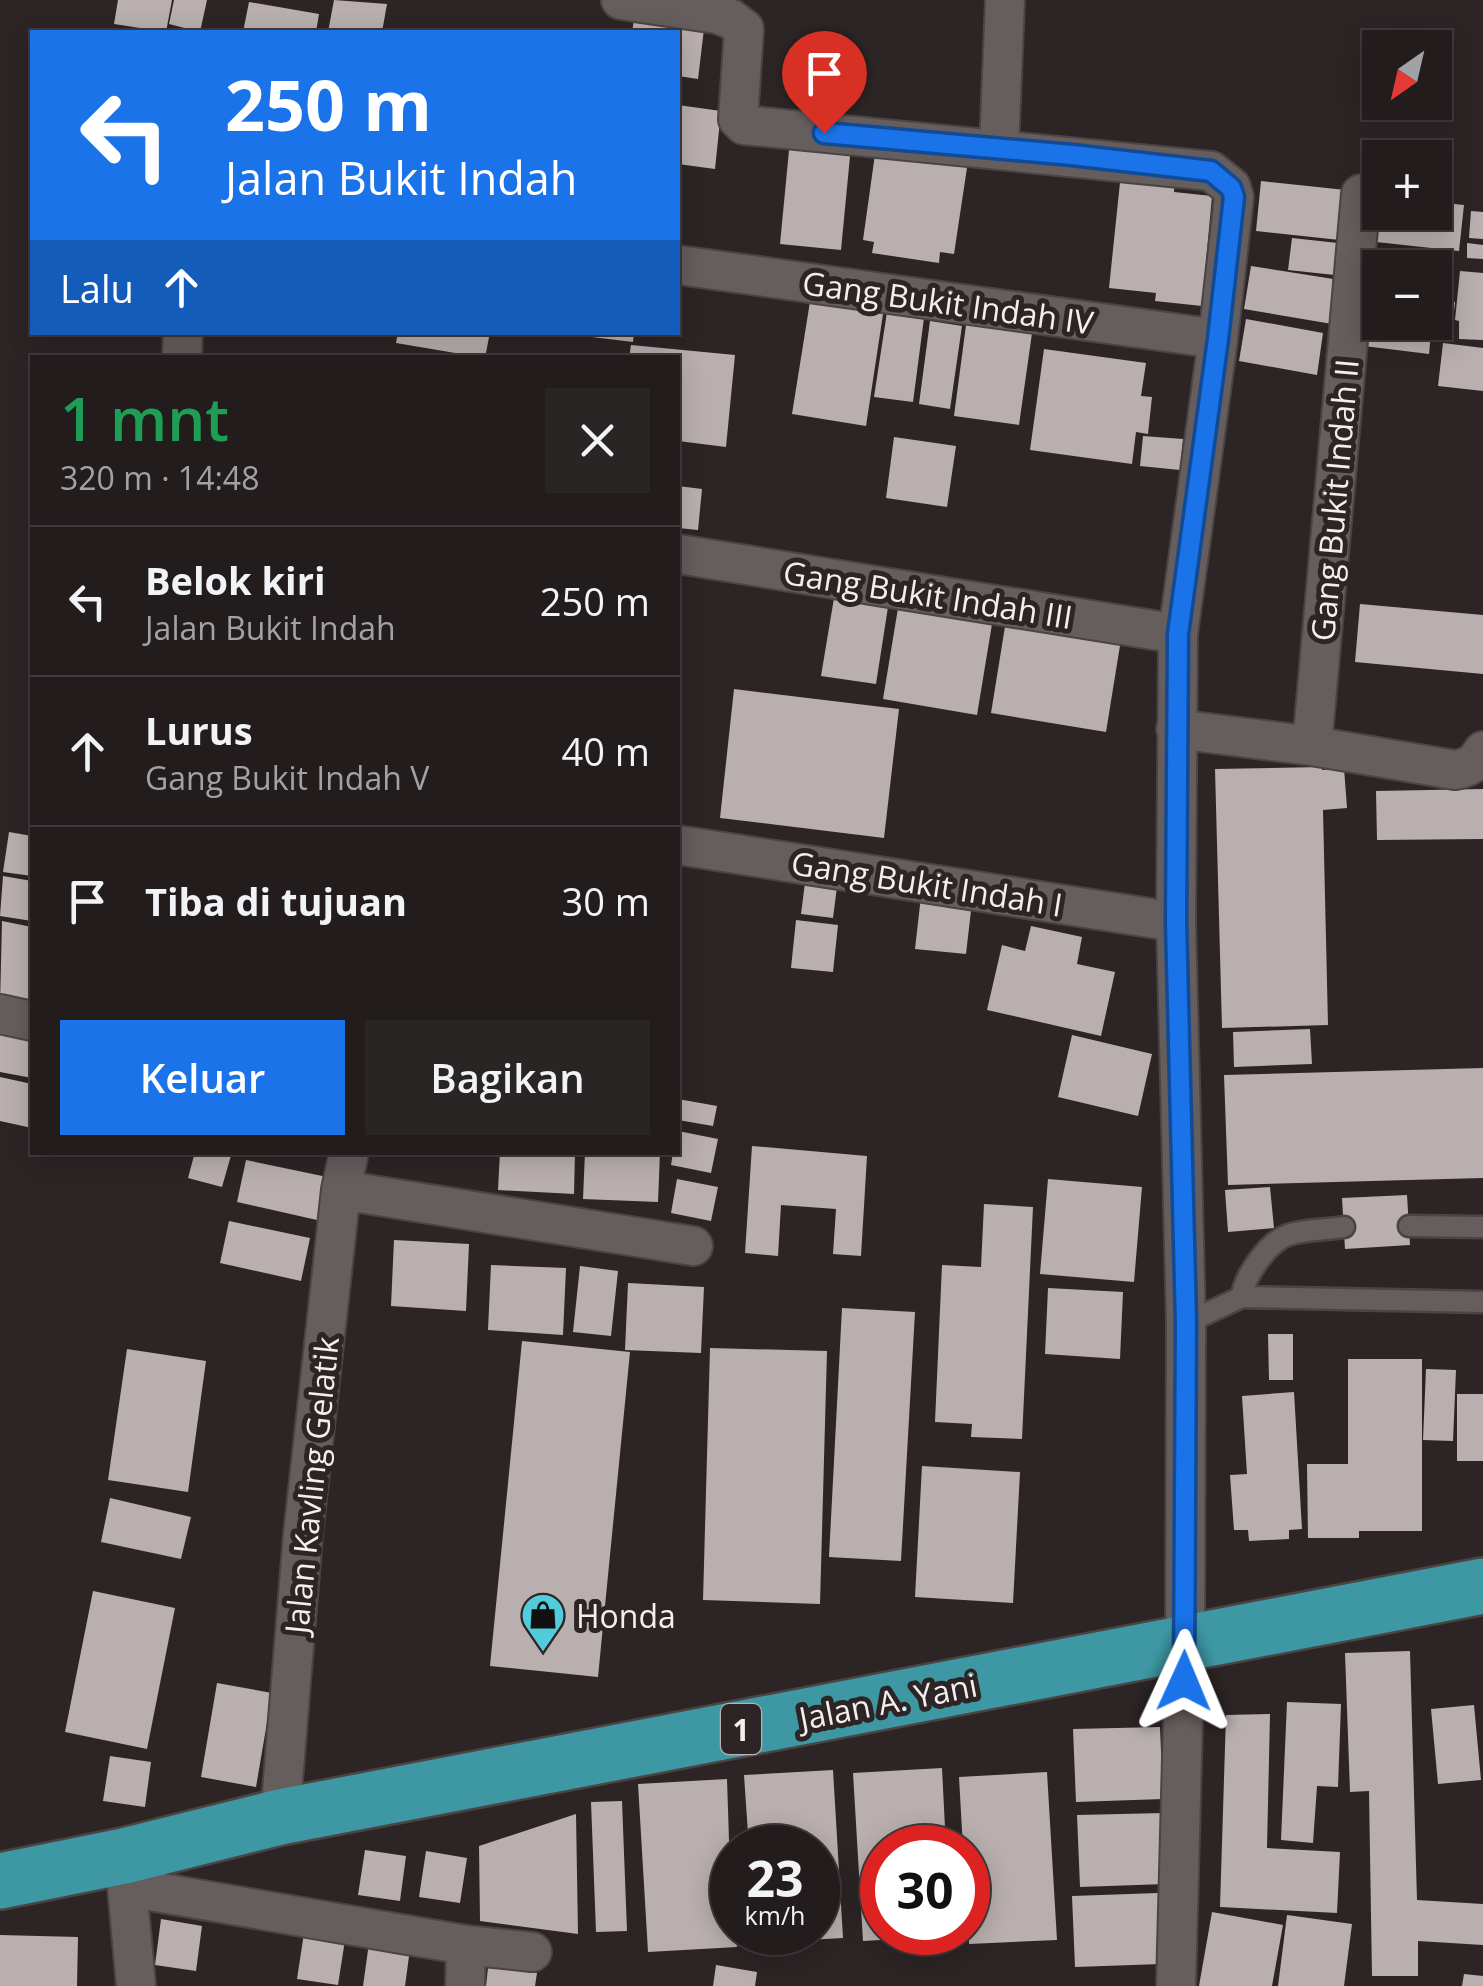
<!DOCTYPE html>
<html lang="id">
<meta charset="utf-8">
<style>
body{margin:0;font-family:"Open Sans",sans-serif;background:#2a2525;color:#f1f3f6;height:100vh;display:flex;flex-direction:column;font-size:38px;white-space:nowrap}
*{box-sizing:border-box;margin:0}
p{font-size:32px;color:#a2a1a3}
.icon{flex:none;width:55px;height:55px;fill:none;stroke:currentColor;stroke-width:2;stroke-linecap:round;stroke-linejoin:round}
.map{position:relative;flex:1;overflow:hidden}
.panel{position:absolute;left:30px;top:355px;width:650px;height:800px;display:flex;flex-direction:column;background:#221c1c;border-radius:0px;box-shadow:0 5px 25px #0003,0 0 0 2px #3f3a3b}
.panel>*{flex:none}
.top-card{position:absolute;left:30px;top:30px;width:650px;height:305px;border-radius:0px;box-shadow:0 5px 25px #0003,0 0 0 2px #3f3a3b;background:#1a73e8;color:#fff;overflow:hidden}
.needle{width:65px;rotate:214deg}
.tools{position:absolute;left:1362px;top:30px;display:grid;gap:20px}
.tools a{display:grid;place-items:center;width:90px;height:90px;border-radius:0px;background:#221c1c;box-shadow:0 5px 25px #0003,0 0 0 2px #3f3a3b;font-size:50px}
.speed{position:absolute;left:710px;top:1825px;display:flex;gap:20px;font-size:50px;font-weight:700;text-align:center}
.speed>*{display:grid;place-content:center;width:130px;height:130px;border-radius:50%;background:#221c1c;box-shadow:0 5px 25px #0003,0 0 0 2px #3f3a3b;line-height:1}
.speed small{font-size:25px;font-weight:400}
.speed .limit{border:15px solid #d22;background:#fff;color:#111}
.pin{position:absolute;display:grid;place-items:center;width:85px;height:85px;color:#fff;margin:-102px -42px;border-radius:50% 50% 50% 0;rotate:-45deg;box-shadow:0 0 10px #0007}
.pin .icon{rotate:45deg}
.me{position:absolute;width:110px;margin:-55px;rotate:1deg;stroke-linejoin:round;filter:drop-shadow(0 0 8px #0008)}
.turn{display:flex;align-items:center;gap:35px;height:210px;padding:0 30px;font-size:45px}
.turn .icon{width:130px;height:130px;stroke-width:2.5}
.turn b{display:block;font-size:70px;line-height:85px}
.then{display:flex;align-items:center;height:95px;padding:0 30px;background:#0003;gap:20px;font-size:38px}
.round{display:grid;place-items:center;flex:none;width:105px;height:105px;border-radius:0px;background:#2a2525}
.headline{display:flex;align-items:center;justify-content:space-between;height:170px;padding:0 30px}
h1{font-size:60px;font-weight:600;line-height:75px;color:#1e9e55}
.action{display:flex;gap:20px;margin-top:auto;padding:20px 30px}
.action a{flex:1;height:115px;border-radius:0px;background:#1a73e8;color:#fff;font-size:40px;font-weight:600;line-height:115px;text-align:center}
.action a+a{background:#2a2525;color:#f1f3f6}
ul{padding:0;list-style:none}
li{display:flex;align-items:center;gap:30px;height:150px;padding:0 30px;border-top:2px solid #3f3a3b}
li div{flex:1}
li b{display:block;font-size:38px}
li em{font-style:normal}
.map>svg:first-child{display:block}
.building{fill:#b9afaf}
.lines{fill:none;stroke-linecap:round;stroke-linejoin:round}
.lane-casing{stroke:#4b4444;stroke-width:25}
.street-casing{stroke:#4b4444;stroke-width:42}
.highway-casing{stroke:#4b4444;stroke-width:60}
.lane{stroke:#665d5d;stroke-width:20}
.street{stroke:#665d5d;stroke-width:38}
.highway{stroke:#3e98a4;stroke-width:55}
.route-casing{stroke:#114b97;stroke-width:25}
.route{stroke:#1a73e8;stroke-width:18}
.labels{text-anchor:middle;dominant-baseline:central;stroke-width:10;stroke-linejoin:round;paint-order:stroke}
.shield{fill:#2d2525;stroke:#b8b2b2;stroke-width:2.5}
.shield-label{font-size:30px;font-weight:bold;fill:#f4eeee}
.street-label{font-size:32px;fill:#f4eeee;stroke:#2d2525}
.poi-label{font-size:32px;fill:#f4eeee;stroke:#2d2525;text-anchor:start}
</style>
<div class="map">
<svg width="1483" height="1986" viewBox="0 0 1483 1986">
<rect width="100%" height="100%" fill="#2d2525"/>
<path class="building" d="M118 0H172L166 32 114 24Z
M174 0H207L200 32 169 24Z
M334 0 387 4 382 32H328Z
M249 2 319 14 316 32H243Z
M634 20 704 29 698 79 678 76V32H632Z
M678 105 721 111 715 169 678 164Z
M790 140 851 146 841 250 780 244Z
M876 147 968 161 954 254 940 252 939 263 872 253 874 242 863 240Z
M1121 173 1175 179 1174 192 1212 196 1202 306 1155 301 1156 293 1109 288Z
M1261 181 1355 191 1349 241 1256 231Z
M1372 195 1380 196V212H1435V202L1464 205 1459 251 1367 241Z
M1471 211 1483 212V239L1469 238Z
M1292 238 1347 244 1344 276 1288 270Z
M1467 243 1483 245V259L1467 258Z
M1396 255 1410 256 1412 268H1380V296L1372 295 1375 263 1383 257Z
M1454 261 1450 299 1435 298V268L1422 265Z
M1251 266 1346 281 1338 325 1244 309Z
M1460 271 1483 273V340L1459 339V321L1455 320Z
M812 289 885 301 866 426 792 414Z
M1439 300 1455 302 1451 339 1435 337Z
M1360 304 1380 306V322H1432L1429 354 1356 345Z
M968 310 1034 319 1019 425 954 416Z
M887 312 924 318 913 402 874 397Z
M1246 319 1323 333 1317 375 1239 361Z
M930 321 962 326 950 409 919 404Z
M398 332H490L485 358 396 343Z
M592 332H634L633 342 592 337Z
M1443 343 1483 348V391L1438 386Z
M631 345 735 355 726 447 678 441V358H629Z
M1044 349 1146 363 1141 396 1152 397 1148 434 1136 432 1132 464 1030 450Z
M1143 436 1183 439 1180 470 1140 466Z
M894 437 956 446 947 507 886 498Z
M678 486 702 489 698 530 678 528Z
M900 596 994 612 977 715 883 699Z
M834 598 888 607 876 684 821 676Z
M1360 604 1483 615V674L1355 662Z
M1008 608 1123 627 1106 732 991 713Z
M734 689 899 709 884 838 720 818Z
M1322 767V770L1344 768 1347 808 1323 810 1328 1025 1222 1028 1215 769Z
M1483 789V839L1377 840 1376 791Z
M9 832 32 836V876L3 872Z
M806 875 838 879 833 918 801 914Z
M3 876 32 881V921L0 916Z
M921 896 972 902 966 954 915 949Z
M796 920 838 925 833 972 791 968Z
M2 921 32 927V979L27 1010 0 1005Z
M1031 926 1082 937 1077 964 1115 972 1101 1036 987 1010 1002 945 1025 951Z
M0 1024 32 1029V1078L0 1072Z
M1310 1029 1312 1064 1234 1067 1233 1032Z
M1072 1035 1152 1054 1138 1116 1058 1097Z
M1483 1068V1178L1228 1185 1224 1075Z
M0 1077 32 1084V1128L0 1121Z
M678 1099 717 1106 713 1126 678 1120Z
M678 1131 718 1139 711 1173 671 1165 673 1152H678Z
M752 1146 867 1156 861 1256 833 1254 836 1209 781 1205 778 1256 745 1253Z
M195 1152H232L222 1187 188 1178Z
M500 1152H575L574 1194 498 1190Z
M585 1152H660L658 1202 583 1199Z
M246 1160 327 1177 317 1220 237 1202Z
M677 1179 718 1187 711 1221 671 1213Z
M1048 1179 1142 1187 1134 1282 1040 1274Z
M1270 1187 1274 1228 1228 1232 1225 1190Z
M1407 1195 1410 1245 1345 1249 1342 1198Z
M984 1204 1033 1207 1022 1439 971 1437 972 1424 935 1422 942 1265 981 1267Z
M229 1221 310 1238 301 1281 220 1263Z
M394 1240 469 1244 466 1311 391 1306Z
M491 1265 566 1268 563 1335 488 1330Z
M580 1266 618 1271 611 1336 573 1332Z
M628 1283 704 1287 701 1353 625 1350Z
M1048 1288 1123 1292 1120 1359 1045 1354Z
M842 1308 915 1312 901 1561 829 1557Z
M1268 1334H1293V1380H1269Z
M522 1341 630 1352 598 1677 490 1666Z
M710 1348 827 1351 820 1604 703 1600Z
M127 1349 206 1361 188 1492 108 1480Z
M1348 1359H1422V1531H1359V1538H1308L1307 1464H1348Z
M1426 1369 1456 1370 1453 1441 1423 1440Z
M1294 1392 1302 1529 1289 1530V1539L1249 1541 1248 1530H1234L1230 1475 1247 1474 1242 1396Z
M1457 1394H1483V1461H1457Z
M922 1466 1020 1472 1013 1603 915 1597Z
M110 1498 191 1517 181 1559 101 1542Z
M93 1591 175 1608 147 1749 65 1732Z
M1410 1651 1417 1900 1483 1904V1945L1418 1941V1976H1372L1369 1791 1350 1792 1345 1653Z
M217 1683 272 1693 256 1787 201 1777Z
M1287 1702 1341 1704 1338 1787 1317 1786 1313 1843 1281 1840Z
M1474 1705 1481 1780 1438 1784 1431 1709Z
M1270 1714 1267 1848 1340 1852 1337 1913 1220 1907 1226 1715Z
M1160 1727 1163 1799 1076 1802 1073 1729Z
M110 1756 151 1762 145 1807 103 1801Z
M942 1768 946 1848H882V1932H951L952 1936 863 1941 853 1773Z
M833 1770 843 1938 754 1943V1932H818V1848H749L744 1775Z
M1047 1772 1057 1940 969 1944 968 1848H963L959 1777Z
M727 1779 732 1932H736L737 1947 648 1952 638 1784Z
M622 1801 627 1931 596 1932 591 1802Z
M1164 1813 1166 1884 1080 1887 1077 1815Z
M576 1814 578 1934 480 1921 479 1846Z
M365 1850 406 1856 400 1901 358 1895Z
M426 1851 467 1858 460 1903 419 1897Z
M1158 1893 1161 1964 1075 1967 1072 1896Z
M1212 1912 1283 1925 1272 1986H1199Z
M1287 1915 1352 1924 1344 1986H1278Z
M161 1919 202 1926 196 1971 155 1965Z
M304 1933 345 1940 338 1985 297 1979Z
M0 1935 78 1937 77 1986H0Z
M369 1943 410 1949 405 1986H363Z
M716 1965 757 1972 755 1986H713Z
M488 1968 537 1973 535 1986H486Z
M1464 1974 1483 1976V1986H1462Z"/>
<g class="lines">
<defs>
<path id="lane" d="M1409 1226 1483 1227
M1242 1297C1244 1276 1268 1242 1288 1235 1305 1229 1326 1230 1344 1227
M1186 1323 1242 1297 1483 1302"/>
<path id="street" d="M621 0 717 14 731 19 744 29 738 119 744 125 1211 171 1231 187 1234 197 1218 339 1178 634 1176 922 1186 1323 1185 1645 1176 1986
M999 148 1005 0
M678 265 1218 339
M182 358 183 332
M678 554 1178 634
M1176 729 1312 746 1455 770C1468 768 1477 763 1483 751
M1312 746 1361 194
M678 845 1176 922
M0 1014 32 1021
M341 1190 693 1246
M280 1817 303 1535 341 1190 349 1152
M125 1864 136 1986
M127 1887 466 1945 532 1952
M465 1986 466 1945"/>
<path id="highway" d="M0 1881 124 1856 280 1817 1483 1586"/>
</defs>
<use href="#lane" class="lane-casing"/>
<use href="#street" class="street-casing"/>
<use href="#highway" class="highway-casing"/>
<use href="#lane" class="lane"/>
<use href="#street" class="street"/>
<use href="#highway" class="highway"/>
</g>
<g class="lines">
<defs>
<path id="route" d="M824 133 1072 155 1211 171 1231 188 1234 197 1218 339 1178 634 1176 922 1186 1322 1184 1681"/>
</defs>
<use href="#route" class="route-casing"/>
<use href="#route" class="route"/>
</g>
<defs>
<symbol id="shop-pin" viewBox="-11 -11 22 30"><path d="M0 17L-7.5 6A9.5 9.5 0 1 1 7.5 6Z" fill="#52cbda" stroke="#2d2525"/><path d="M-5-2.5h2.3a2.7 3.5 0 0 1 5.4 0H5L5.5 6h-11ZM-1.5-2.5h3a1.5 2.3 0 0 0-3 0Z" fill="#111"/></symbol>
</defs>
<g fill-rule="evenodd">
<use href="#shop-pin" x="518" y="1590" width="50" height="68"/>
</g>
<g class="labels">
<rect class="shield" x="721" y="1704" width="40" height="50" rx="8"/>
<g class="shield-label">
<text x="741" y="1729">1</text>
</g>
<g class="street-label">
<text transform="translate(948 302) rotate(8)">Gang Bukit Indah IV</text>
<text transform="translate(1334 500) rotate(-85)">Gang Bukit Indah II</text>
<text transform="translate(928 594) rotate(9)">Gang Bukit Indah III</text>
<text transform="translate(927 883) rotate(9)">Gang Bukit Indah I</text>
<text transform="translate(311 1485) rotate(-84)">Jalan Kavling Gelatik</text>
<text transform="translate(888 1701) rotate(-11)">Jalan A. Yani</text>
</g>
<g class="poi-label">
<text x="576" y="1615">Honda</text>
</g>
</g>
</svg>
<div class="tools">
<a><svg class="needle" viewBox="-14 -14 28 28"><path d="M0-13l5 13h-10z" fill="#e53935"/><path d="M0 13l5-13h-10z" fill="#a2a1a3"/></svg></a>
<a>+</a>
<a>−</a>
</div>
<div class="speed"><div>23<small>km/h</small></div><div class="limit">30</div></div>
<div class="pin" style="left:824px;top:133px;background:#d93025"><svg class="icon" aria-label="arrive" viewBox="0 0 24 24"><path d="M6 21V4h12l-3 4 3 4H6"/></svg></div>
<svg class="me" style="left:1184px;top:1681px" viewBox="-20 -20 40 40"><path d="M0-17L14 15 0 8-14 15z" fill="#1a73e8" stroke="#fff" stroke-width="4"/></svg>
<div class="top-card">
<div class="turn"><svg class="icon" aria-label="left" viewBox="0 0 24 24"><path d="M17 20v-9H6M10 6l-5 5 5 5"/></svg><div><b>250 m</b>Jalan Bukit Indah</div></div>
<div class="then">Lalu<svg class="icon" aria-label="ahead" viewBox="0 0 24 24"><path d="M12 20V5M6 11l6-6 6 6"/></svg></div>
</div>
<section class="panel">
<div class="headline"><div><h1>1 mnt</h1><p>320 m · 14:48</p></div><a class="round"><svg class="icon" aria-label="close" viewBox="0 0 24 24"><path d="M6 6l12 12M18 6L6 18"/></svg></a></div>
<ul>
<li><svg class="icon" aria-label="left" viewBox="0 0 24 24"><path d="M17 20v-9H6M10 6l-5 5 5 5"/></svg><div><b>Belok kiri</b><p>Jalan Bukit Indah</p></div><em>250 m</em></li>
<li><svg class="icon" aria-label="ahead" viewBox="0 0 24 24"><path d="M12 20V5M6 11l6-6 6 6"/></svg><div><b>Lurus</b><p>Gang Bukit Indah V</p></div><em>40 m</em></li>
<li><svg class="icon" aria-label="arrive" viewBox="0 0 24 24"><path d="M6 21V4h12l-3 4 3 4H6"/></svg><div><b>Tiba di tujuan</b></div><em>30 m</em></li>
</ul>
<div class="action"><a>Keluar</a><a>Bagikan</a></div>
</section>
</div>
